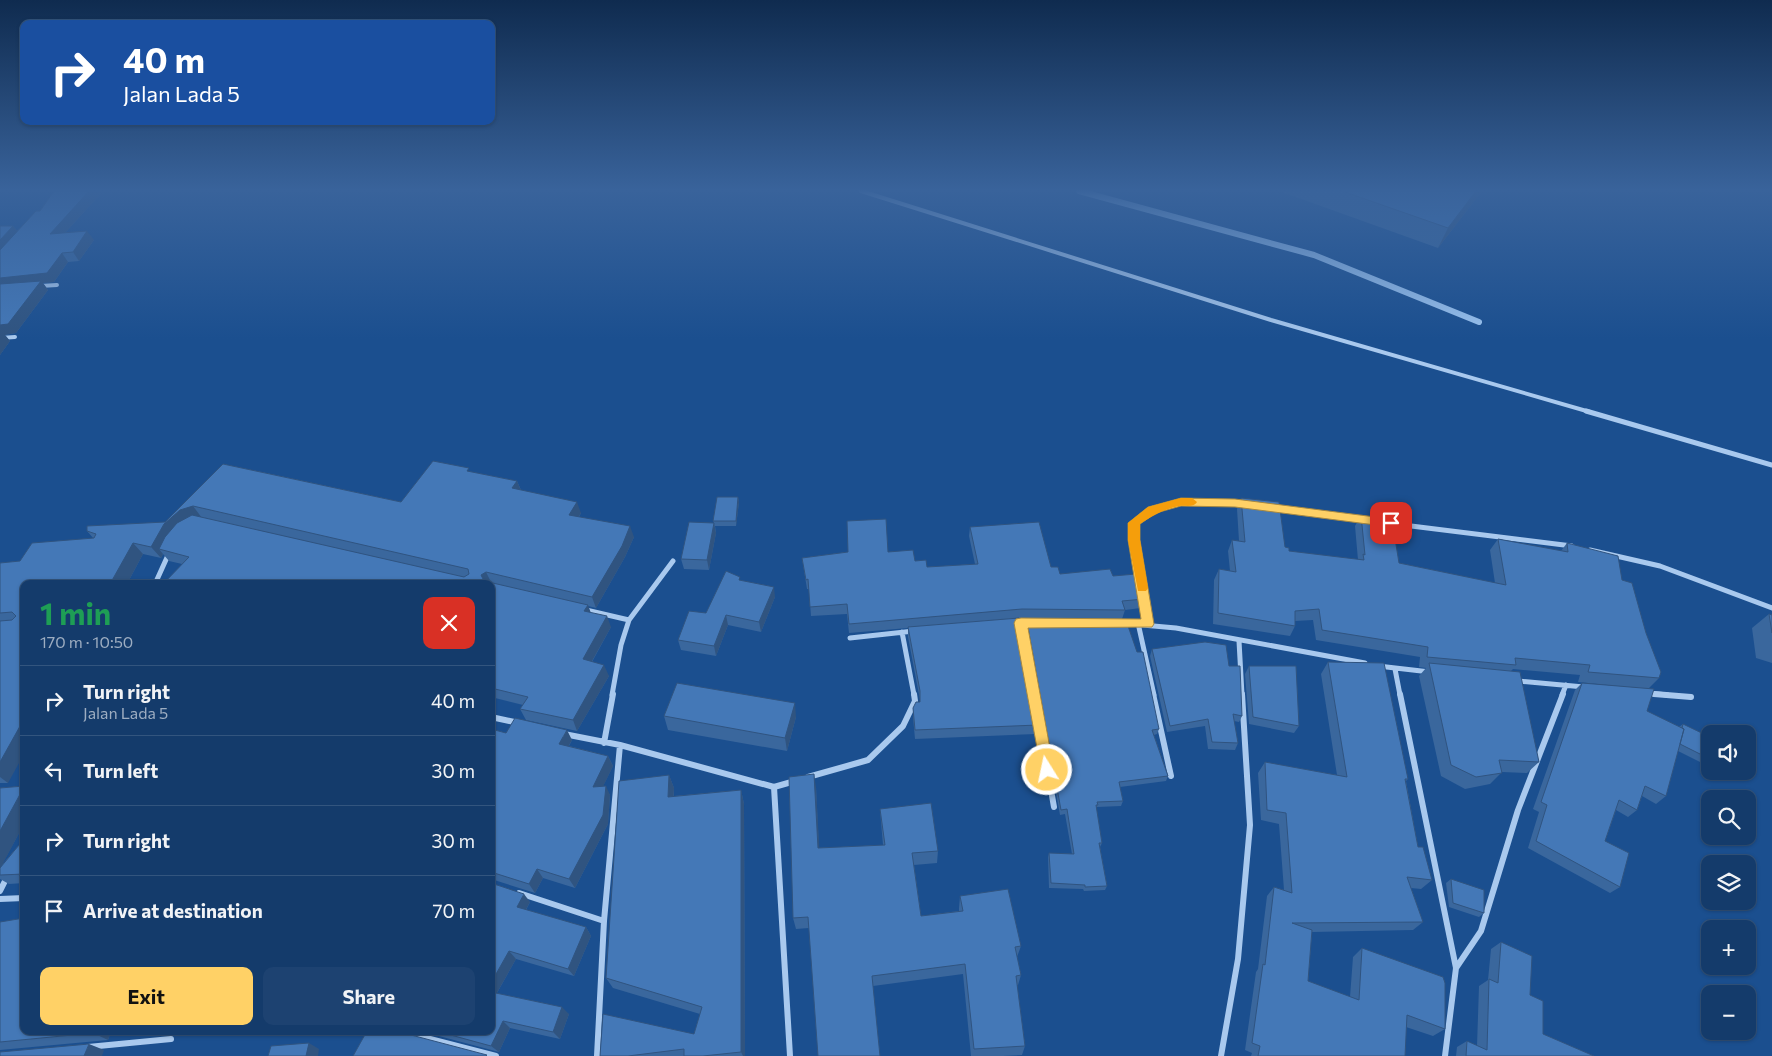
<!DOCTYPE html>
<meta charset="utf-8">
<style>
body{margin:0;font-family:Commissioner,sans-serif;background:#1d4271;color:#f1f3f6;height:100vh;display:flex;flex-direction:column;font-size:19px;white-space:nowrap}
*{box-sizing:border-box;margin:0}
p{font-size:16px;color:#9dadc1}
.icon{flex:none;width:28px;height:28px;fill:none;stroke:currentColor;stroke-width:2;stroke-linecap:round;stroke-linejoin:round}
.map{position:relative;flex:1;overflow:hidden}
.side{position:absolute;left:20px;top:580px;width:475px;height:455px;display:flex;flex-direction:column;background:#143b6b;border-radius:10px;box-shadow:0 1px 4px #0004,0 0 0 1px #33557e}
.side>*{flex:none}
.guide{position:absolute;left:20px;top:20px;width:475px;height:105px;border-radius:10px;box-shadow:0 1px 4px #0004,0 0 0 1px #33557e;background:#1a4fa0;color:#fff;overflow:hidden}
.controls{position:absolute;left:1701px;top:725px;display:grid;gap:10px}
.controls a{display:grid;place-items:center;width:55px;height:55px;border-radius:10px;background:#143b6b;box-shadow:0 1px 4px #0004,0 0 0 1px #33557e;font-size:25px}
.pin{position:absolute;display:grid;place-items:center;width:42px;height:42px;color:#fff;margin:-21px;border-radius:10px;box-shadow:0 2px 8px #0006}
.me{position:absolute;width:55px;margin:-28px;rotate:350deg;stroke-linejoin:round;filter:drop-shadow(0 0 4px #0008)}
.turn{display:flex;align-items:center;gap:18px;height:105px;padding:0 20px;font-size:22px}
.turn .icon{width:65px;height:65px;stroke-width:2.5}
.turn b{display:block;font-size:35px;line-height:42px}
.round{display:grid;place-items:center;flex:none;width:52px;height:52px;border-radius:10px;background:#1d4271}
.headline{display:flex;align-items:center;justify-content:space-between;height:85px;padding:0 20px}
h1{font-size:30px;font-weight:700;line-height:38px;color:#1e9e55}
.cta{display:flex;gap:10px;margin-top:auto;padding:10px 20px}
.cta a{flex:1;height:58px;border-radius:10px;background:#ffd166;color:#111;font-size:20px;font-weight:700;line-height:58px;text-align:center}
.cta a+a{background:#1d4271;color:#f1f3f6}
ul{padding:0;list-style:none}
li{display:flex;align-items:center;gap:15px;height:70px;padding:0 20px;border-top:1px solid #33557e}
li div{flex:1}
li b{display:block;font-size:19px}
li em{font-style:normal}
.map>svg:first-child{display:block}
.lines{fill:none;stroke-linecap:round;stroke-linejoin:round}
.stream{stroke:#9cc4f0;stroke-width:6}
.street-far2{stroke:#a9c9ee;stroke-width:4}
.street-far1{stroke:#a9c9ee;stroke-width:5}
.street{stroke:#a9c9ee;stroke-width:6}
.wall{fill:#3a679d}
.shaded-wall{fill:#305480}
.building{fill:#4478b7;stroke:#305480}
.route{fill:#ffd166;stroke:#a68842}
.slow{fill:#f59e0b}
</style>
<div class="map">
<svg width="1772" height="1056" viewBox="0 0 1772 1056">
<rect width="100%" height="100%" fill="#1b4f8f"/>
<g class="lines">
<path class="stream" d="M1079 191 1314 255 1479 322"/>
<path class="street-far2" d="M861 191 1271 320 1590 412
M40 286 57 285
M0 338 15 337"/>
<path class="street-far1" d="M1586 411 1772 465
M1275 508 1363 520
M1387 523 1572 546
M1590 550 1660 566 1772 608
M155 584 169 553
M586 610 629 620
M1015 623H1034
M1021 623 1034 695
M1120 623 1176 628 1365 663
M1138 623 1154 695
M1148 624 1134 540V523L1152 510 1181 502 1244 504
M902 632 914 695
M850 638 914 631
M1239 641 1242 695
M1378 666 1430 672
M1395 669 1400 695
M1518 681 1584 687
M1647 693 1668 695
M612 695 621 645 629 620 673 561
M1562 695 1566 685"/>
<path class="street" d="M1034 694 1054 807
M1153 694 1171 776
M1400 694 1456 968 1445 1056
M1654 694 1691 697
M491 717 519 723
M564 734 620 745 774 787 790 1056
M604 743 613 694
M808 777 868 760 903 726 915 701 914 694
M774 787 795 781
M0 891 7 877
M519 893 604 921
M0 899 24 898
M1456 968 1481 931 1518 810 1563 694
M399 1031 496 1056
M88 1047 171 1039
M597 1056 604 921 620 745
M1221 1056 1238 959 1250 825 1242 694"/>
</g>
<path class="wall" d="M54 191H103L65 233 94 240 79 261 68 262 54 282 43 283 48 290 16 333 5 335 10 341 0 355V226H13L17 231 40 211Z
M1279 191H1482L1438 248Z
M223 464 401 502 471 472 517 481 521 490 581 513 579 517 634 537 625 557 596 608 588 606 590 612 611 627 592 662 609 676 577 731 526 720 520 709 523 705 491 697V584L182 564 169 561 163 554 161 558 143 554 127 584H24L8 783H0V563L20 561 93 538 87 531 165 522Z
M738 497 739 502 736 526H715L716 533 709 570 684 569 681 559 714 523 713 521Z
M1241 498 1285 547 1289 551 1358 560 1355 526 1361 515 1399 563 1495 583 1490 550 1498 539 1561 551 1567 543 1622 580 1646 633 1659 678 1648 689 1578 682 1580 675 1513 669 1511 671 1539 762 1527 773 1502 772 1490 784 1465 789 1441 776 1419 676 1426 668 1419 667 1420 657 1316 640 1313 620 1295 621V626L1290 636 1213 624 1214 580 1219 569 1230 571 1228 551 1232 540 1239 541 1237 509Z
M970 527 1051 567 1060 574 1113 576 1144 599 1141 608 1125 610 1122 619H1019L1038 725 1036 734 915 739 913 717V708L920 702V700L908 637V628L849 633 847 614 811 616 809 589H807L802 558 848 552H888L915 561 927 567 975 564 969 536Z
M740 580 775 597 761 632 728 625 716 656 681 650 678 640Z
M1769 614 1772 615V663L1756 658 1752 628Z
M1027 622 1159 729 1157 734 1154 735 1168 776 1166 781 1120 787 1123 801 1121 806 1097 807 1096 809 1102 843 1100 847 1107 886 1105 890 1084 891 1083 889 1049 888 1048 857 1049 853 1072 854 1065 814 1060 815 1026 627Z
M1152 649 1229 666 1242 716 1239 722 1234 721 1238 743 1235 750 1208 749 1205 726 1167 732 1150 656Z
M1328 662 1408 779 1406 781 1418 847 1432 880 1421 889 1411 888 1423 922 1413 930 1312 932 1308 981 1350 997 1353 957 1362 948 1445 1029 1433 1036 1406 1027 1405 1056H1251L1252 1053 1245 1050 1256 972 1258 969 1267 896 1274 887 1284 890 1279 824 1261 820 1258 773 1265 762 1337 775 1321 674Z
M1249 666 1299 726 1294 733 1249 724 1245 674Z
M1582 683 1679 727 1683 724 1706 757 1700 762 1678 751 1666 796 1656 804 1642 796 1637 810 1628 817 1616 810 1605 841 1620 887 1610 893 1528 848 1539 812 1533 809 1575 690Z
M664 716 796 717 787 751 668 730Z
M491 729 506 733 572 740 569 746 608 756 613 766 603 786 610 795 608 824 575 888 543 878 535 893 491 879Z
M669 775 674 788V796L741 790 744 804 745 1056H600L694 1034 700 1014 613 988 606 978Z
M24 786V824L1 866 24 839V883L9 884 0 879V788Z
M816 787 819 848 883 845 881 822 880 809 938 851 937 863 914 865 921 916 959 911V908L960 896 1021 946 1017 957 1021 975 1018 985H1017L1025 1046 1022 1055 1003 1056H971L963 974 873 986 809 928 796 929 793 918Z
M1451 879 1484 913 1479 917 1449 907 1446 883Z
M491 883 530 902 526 910 586 927 591 936 574 976 516 959 497 993 569 1014 560 1039 510 1028 499 1052 420 1031H491Z
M0 922 24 1031H111L108 1040 0 1050Z
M1501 942 1530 995 1543 1034 1594 1056H1456L1457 1047 1467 1041 1477 1046 1479 986 1488 980 1491 949Z"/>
<path class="shaded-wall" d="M89 191H103L56 243 50 234Z
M1476 191H1482L1438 248 1448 228Z
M13 226 20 234 0 256V240Z
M87 231 94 240 79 261 73 252Z
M62 253 68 262 54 282 43 283 48 290 16 333 5 335 10 341 0 355V278Z
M517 481 522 493 512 488Z
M738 497 739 502 736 526V521Z
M577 502 581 513 573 526 569 515Z
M193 506 202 518 159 549 163 554 161 558 151 547 164 524 180 510Z
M714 523 716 533 709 570 707 560Z
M630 526 634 537 625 557 596 608 592 597Z
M133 543 143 554 127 584H110Z
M486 572 492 584H486L481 575Z
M774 587 775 597 761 632 759 622Z
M588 605 592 616 584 611Z
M726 615 728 625 716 656 714 646Z
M607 616 611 627 587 670 583 659Z
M604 665 609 676 577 731 573 720Z
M795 703 796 717 787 751 785 738Z
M24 719V754L8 783 0 777V762Z
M567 730 572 740 564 754 559 744Z
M608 756 613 766 598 797 593 787Z
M814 774 816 787 820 860 818 848Z
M669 775 674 788 673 810 668 797Z
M606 786 610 795 608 824 575 888 569 879Z
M24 787V824L0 869V831Z
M741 790 744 804 745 1056H743L741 1052Z
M537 869 543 878 535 893 529 884Z
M524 894 530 902 523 915 517 907Z
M586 927 591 936 574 976 568 969Z
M509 951 516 959 494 998 491 995V983Z
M562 1007 569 1014 560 1039 553 1032Z
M503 1021 510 1028 499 1052 491 1046Z
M93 1031H111L108 1040 93 1033Z
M309 1043 319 1049 318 1056H306Z
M89 1044 104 1050 102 1056H84Z"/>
<path class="building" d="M54 191H89L50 234 87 231 73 252 62 253 47 273 0 278V250L36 211H40Z
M1342 191H1476L1448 228Z
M0 226H13L0 240Z
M41 281 8 324 0 325V284Z
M433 461 469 468 467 471 517 481 512 488 577 502 569 515 630 526 622 546 592 597 486 572 481 575 484 581 588 605 584 611 607 616 583 659 604 665 573 720 520 709 528 697 491 688V584H163L189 557 159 549 165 537 177 523 192 515 464 577 469 574 468 569 193 506 180 510 164 524 151 547 133 543 110 584H24V719L0 762V621L12 620 16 616 12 612 0 613V563L20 561 32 543 94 538 96 534 87 531V526L165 522 223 464 401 502Z
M717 497H738L736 521H713Z
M1241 498 1279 502 1285 547 1289 548V551L1364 560 1363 554 1365 555 1361 515 1392 520 1399 563 1506 585 1498 539 1568 552 1567 543 1618 556 1622 580 1632 583 1646 633 1661 672 1659 678 1588 672 1590 665 1515 658 1516 665 1427 657 1428 647 1322 630 1319 609 1295 611V626L1218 613 1219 569 1236 572 1232 540 1245 542Z
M886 519 888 552 913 550 915 561 926 560 927 567 978 564 970 527 1039 522 1051 567H1058L1060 574 1110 569 1113 576 1136 574 1144 599 1122 601 1125 610 1022 609 849 624 847 604 810 607 808 579 806 580 802 558 848 552 847 521Z
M689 522 714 523 707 560 681 559Z
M726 571 740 577 739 580 774 587 759 622 726 615 714 646 678 640 689 611 706 613Z
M1769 614 1772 615V633Z
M1019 618 1038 725 915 730 913 708 916 702H920V691L908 627Z
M1027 622 1127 623 1137 652H1143L1159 729 1152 730 1168 776 1119 782 1123 801 1097 802 1098 805H1096L1102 843H1099L1107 886 1085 887V885L1051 883 1049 853 1074 854 1067 809 1061 810Z
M1205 642 1226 645 1229 666H1240L1242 716 1233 714 1238 743 1212 742 1208 719 1170 726 1152 649Z
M1328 662 1384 663 1408 779H1405L1418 847H1423L1432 880 1407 877 1423 922 1292 923 1312 930 1308 981 1359 1000 1362 948 1443 977 1445 983V1029L1407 1015 1405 1056H1258L1260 1046 1252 1043 1263 964 1265 965 1274 887 1292 893 1286 813 1267 810 1265 762 1347 777Z
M1429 663 1520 672 1539 762 1499 760 1502 773 1476 777 1451 765Z
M1249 666H1296L1299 726 1253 717Z
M677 683 795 703 785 738 664 716Z
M1582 683 1654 689 1647 711 1684 729 1666 796 1645 786 1637 810 1619 800 1605 841 1629 853 1620 887 1536 841 1547 805 1541 802Z
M515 718 567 730 559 744 608 756 593 787 606 786 603 815 569 879 537 869 529 884 491 872V729L506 733Z
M1683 724 1710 737V743L1706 757 1680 744 1684 729 1682 728Z
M814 774 818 848 885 845 880 809 931 803 938 851 912 853 921 916 963 911 960 896 1008 889 1021 946 1015 947 1021 975 1016 976 1025 1046 974 1049 965 964 872 976 880 1056H818L808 917 793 918 789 777Z
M669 775 668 797 741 790V1052L703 1056H684V1049L628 1056H600L603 1014 694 1034 702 1007 606 978 619 781Z
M24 786V787L0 831V788Z
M24 839V874L0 875V868Z
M1451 879 1484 890V913L1453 903Z
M491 883 524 894 517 907 586 927 568 969 509 951 491 983Z
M24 918V1031H93V1033L0 1042V922Z
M1501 942 1532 956 1530 995 1543 1001V1034L1594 1056H1466L1467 1041 1487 1050 1489 979 1498 983Z
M491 992 562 1007 553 1032 503 1021 491 1046 436 1031H491Z
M367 1031H396L487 1055 486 1056H353Z
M309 1043 306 1056H268L271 1046Z
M89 1044 84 1056H0V1052Z"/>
<linearGradient id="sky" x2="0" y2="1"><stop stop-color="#0f2b4f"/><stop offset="0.56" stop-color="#39639b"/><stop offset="1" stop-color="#39639b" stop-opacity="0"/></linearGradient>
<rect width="1772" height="339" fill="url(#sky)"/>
<path class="route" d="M1181 498 1235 499 1391 519 1397 523 1391 527 1235 507 1181 506 1156 513 1140 524V540L1154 624 1152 627 1028 628 1054 770 1052 775 1047 777 1042 775 1014 623 1016 619 1021 618 1141 619 1128 540V523L1148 507Z"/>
<path class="slow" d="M1181 498H1192L1197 502C1193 508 1186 505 1179 506 1164 509 1152 516 1140 524V540L1148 588 1146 591H1138L1128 540V523L1148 507Z"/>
</svg>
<div class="controls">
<a><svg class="icon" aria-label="sound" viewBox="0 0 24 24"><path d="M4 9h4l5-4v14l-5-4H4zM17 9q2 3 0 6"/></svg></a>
<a><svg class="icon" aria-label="search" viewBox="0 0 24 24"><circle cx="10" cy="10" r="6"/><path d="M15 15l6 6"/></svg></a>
<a><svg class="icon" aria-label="layers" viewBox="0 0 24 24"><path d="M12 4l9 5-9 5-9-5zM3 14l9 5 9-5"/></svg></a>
<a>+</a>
<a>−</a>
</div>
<div class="pin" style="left:1391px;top:523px;background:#d93025"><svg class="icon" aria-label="arrive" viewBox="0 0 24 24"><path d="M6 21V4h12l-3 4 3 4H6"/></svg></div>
<svg class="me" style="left:1047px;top:770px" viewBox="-20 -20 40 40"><circle r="17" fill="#ffd166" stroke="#fff" stroke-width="3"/><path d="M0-11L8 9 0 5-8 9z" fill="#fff"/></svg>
<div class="guide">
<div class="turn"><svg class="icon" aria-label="right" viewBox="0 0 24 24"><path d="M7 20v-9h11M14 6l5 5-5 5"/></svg><div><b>40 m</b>Jalan Lada 5</div></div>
</div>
<section class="side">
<div class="headline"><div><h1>1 min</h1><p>170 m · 10:50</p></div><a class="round" style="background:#d93025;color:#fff"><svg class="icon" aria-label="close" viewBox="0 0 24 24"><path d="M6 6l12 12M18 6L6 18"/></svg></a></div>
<ul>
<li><svg class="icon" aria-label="right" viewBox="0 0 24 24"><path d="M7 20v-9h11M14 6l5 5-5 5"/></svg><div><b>Turn right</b><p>Jalan Lada 5</p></div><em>40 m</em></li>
<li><svg class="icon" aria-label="left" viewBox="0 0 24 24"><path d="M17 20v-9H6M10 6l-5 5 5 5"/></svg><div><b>Turn left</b></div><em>30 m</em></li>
<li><svg class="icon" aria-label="right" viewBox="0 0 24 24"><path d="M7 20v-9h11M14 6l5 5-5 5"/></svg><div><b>Turn right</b></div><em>30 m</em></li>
<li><svg class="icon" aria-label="arrive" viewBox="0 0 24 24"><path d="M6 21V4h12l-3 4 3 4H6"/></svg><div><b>Arrive at destination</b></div><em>70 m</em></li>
</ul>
<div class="cta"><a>Exit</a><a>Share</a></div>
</section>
</div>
